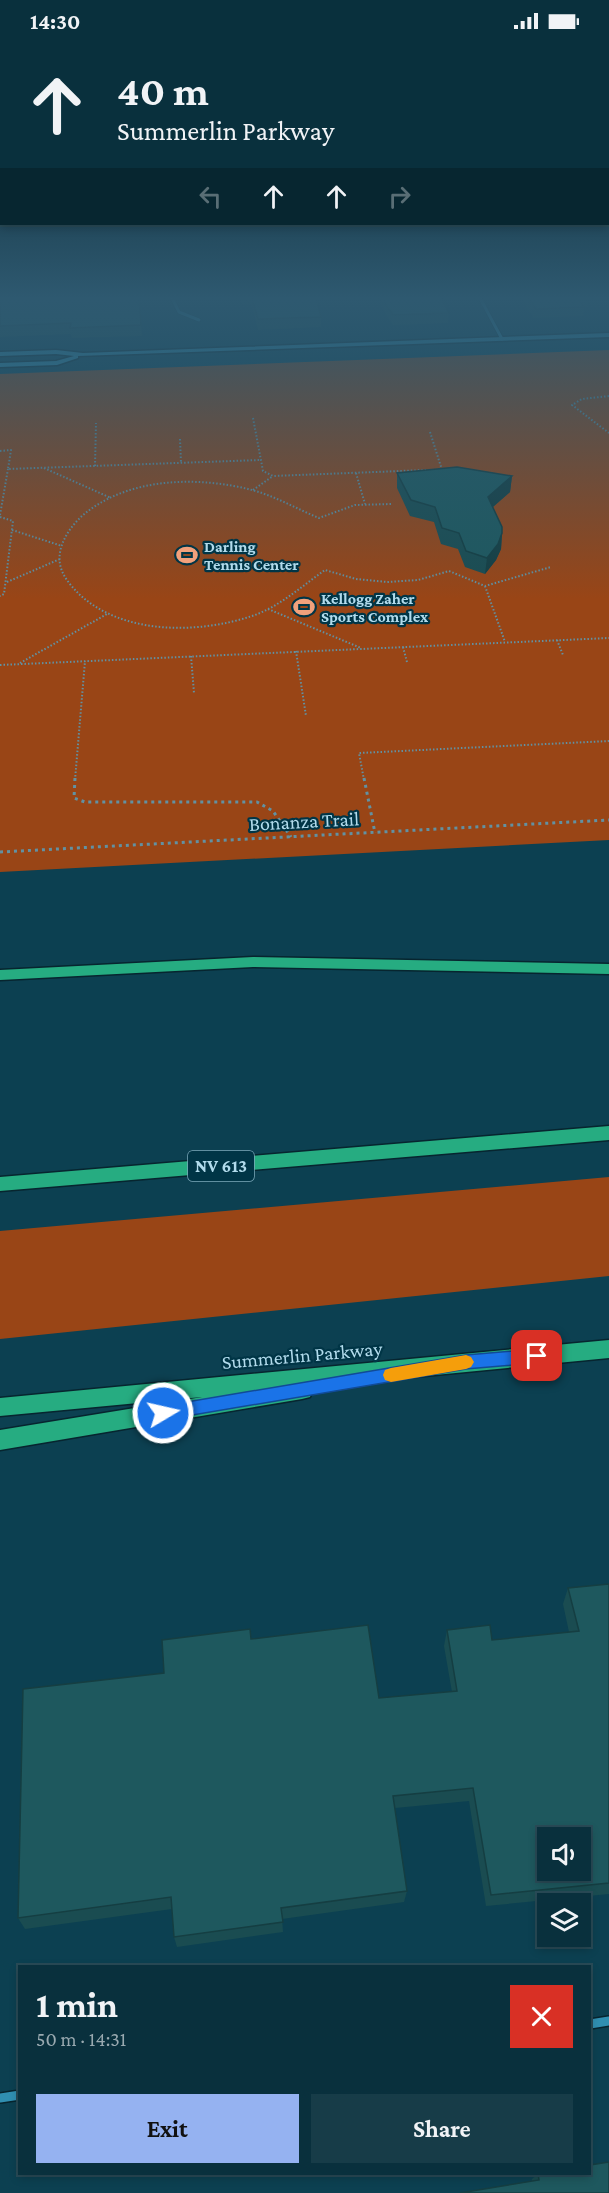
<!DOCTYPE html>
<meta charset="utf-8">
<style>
body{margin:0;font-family:"Crimson Pro",serif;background:#173c48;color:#f1f3f6;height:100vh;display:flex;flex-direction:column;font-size:22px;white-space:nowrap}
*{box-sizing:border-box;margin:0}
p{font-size:20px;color:#99a9b0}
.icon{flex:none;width:33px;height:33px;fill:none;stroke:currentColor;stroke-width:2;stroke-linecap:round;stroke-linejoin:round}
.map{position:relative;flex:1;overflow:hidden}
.panel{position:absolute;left:18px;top:1923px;width:573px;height:210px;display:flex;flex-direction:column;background:#09303d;border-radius:0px;box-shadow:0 3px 9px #0003,0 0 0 2px #294b57}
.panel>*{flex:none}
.hud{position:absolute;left:0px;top:0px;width:609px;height:183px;box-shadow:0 3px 9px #0003,0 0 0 2px #294b57;background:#09303d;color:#f1f3f6;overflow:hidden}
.controls{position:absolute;left:537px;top:1785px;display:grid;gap:12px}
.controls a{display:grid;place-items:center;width:54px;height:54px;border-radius:0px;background:#09303d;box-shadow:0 3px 9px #0003,0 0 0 2px #294b57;font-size:30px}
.pin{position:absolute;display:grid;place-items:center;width:51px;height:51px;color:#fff;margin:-26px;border-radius:12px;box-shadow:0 3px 9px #0006}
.me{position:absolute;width:66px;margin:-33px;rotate:81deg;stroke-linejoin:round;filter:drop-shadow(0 0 4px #0008)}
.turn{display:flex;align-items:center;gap:21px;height:126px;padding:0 18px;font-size:27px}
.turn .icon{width:78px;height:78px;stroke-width:2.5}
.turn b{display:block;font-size:42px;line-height:51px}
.lanes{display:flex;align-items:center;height:57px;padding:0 18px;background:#0003;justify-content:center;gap:30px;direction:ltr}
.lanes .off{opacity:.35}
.round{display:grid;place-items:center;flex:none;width:63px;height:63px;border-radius:0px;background:#173c48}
.headline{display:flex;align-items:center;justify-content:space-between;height:102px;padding:0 18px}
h1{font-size:36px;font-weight:700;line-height:45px}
.cta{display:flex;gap:12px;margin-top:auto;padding:12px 18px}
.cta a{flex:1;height:69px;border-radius:0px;background:#95b2f1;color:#111;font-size:24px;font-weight:700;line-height:69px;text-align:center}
.cta a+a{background:#173c48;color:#f1f3f6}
.status{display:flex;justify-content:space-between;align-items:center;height:42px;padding:0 30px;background:#09303d;direction:ltr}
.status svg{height:16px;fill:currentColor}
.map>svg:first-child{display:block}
.green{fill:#994516}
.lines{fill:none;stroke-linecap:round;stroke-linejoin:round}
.street-far1-casing{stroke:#07252f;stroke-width:4.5}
.street-casing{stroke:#07252f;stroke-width:12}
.secondary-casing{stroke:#07252f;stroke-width:3}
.highway-casing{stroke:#07252f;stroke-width:3}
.path-far1{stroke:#6291a2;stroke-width:2;stroke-dasharray:1.5 2;stroke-linecap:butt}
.path{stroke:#6291a2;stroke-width:3;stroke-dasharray:3 4;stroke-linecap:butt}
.street-far1{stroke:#308fb1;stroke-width:3}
.street{stroke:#308fb1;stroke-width:9}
.secondary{fill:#308fb1;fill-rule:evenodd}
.highway{fill:#26ac81;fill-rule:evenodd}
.wall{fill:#1a4c51}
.shaded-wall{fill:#153e42}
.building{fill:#1e585e;stroke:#153e42;stroke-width:1.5;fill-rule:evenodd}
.route{fill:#1a73e8;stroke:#114b97;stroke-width:1.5}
.slow{fill:#f59e0b}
.labels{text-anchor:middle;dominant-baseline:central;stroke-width:4.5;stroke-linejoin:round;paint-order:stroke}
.far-poi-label{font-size:16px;font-weight:bold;fill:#b1dbec;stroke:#003546;text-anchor:start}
.shield{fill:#003546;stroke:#7ca9ba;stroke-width:1.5}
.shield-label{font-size:18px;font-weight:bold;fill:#b1dbec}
.street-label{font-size:20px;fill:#b1dbec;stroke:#003546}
</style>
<div class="status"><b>14:30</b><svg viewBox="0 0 49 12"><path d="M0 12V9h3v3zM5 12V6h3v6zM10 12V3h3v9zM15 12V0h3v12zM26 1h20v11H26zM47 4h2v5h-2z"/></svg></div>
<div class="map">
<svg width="609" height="2151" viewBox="0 0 609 2151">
<rect width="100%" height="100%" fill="#0c4051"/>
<path class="green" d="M609 308V798L0 830V332Z
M609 1135V1234L0 1297V1189Z"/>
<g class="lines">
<defs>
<path id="street-far1" d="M172 256 179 270 199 278
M480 256 502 297"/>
<path id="street" d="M590 1982 609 1979
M0 2056 20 2053"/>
<path id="secondary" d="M609 291V295L78 314V316L57 323 0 325V321L56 319 74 314 56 312 0 314V310L56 308 83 311Z"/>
<path id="highway" d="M253 915 609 922V932L253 925 0 938V928Z
M609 1084V1098L0 1149V1135Z
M609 1298V1316L311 1345 313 1348 310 1355 302 1357 0 1408V1388L202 1355 0 1374V1356Z"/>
</defs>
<use href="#street-far1" class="street-far1-casing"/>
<use href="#street" class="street-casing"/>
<use href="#secondary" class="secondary-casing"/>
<use href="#highway" class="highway-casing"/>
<path class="path-far1" d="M609 354 582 357 572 363 609 391
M253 376 263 429 273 434 426 428
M430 390 442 428
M180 397 181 421
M0 409 11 408 8 427 260 418
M95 424 96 381
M44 426 111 456
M356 431 365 462
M253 448 273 434
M391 462 355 463 319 476C297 467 275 454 252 448 198 434 127 435 82 474 69 486 57 504 60 522 62 534 71 544 79 552 123 593 198 592 252 574 279 565 302 544 325 528L356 537 387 540 418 538 449 529 485 544 551 525
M0 473 8 427
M0 475 13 479 4 552 0 554
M12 488 62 504
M7 540 60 517
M485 544 505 600
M268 567 361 606
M557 598 563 613
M403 605 407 620
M296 609 306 674
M191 614 194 651
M20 621 107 572
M0 623 609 596
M75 738 85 619
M364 738 359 711 609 699"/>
<path class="path" d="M75 736 74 756 85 760H257L273 769 291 795
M364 736 375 791
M0 810 609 778"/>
<use href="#street-far1" class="street-far1"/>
<use href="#street" class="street"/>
<use href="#secondary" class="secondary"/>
<use href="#highway" class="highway"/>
</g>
<path class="wall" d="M0 256H139L142 294 72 296 71 292 0 295Z
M241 256H316L321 275V285L258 288 252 263H242Z
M379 256H441L449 271 448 281 393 283 386 272Z
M520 256H588L587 264 584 265 583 274 534 276Z
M397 431 512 434 510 450 493 465 502 491 501 507 496 518 485 532 465 525 458 507 441 502 434 480 410 474 397 446Z
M609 1542V1852L486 1864 469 1759 395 1766 407 1849 404 1860 282 1877 283 1890 177 1905 174 1895 172 1867 25 1887 18 1876 164 1631 251 1597 379 1656 452 1650 444 1604 447 1588 492 1598 569 1590 563 1562 568 1546Z
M538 2132 609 2151 532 2139V2137Z"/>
<path class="shaded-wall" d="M512 434 510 450 487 470 488 455Z
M502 491 501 507 496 518 485 532 487 516Z"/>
<path class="building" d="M0 256H139L141 283 70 286 71 281 0 284Z
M252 256H316L321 275 258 277Z
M383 256H441L449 271 393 273 386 263Z
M528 256H578L584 265 536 267Z
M457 425 512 434 488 455 502 485V491L498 502 487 516 466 509 459 491 442 486 435 465 411 458 397 431Z
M609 1542V1841L491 1853 473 1746 393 1754 407 1849 281 1866 283 1880 174 1895 171 1855 18 1876 23 1647 164 1631 162 1598 250 1587 251 1597 368 1583 379 1656 457 1649 447 1588 490 1583 492 1598 579 1589 568 1546ZM548 1796H580V1828H548Z
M609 2120V2151H460L539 2138 538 2132H590V2123Z"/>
<linearGradient id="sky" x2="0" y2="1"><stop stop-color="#07232d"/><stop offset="0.46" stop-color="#2e5970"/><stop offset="1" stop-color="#2e5970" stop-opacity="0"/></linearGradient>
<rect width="609" height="557" fill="url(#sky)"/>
<path class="route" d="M537 1307 543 1309 545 1314 543 1319 537 1321 466 1327 163 1378 157 1376 155 1371 157 1366 163 1364 466 1313Z"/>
<path class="slow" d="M466 1313 471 1315 474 1320 471 1325 466 1327 391 1340 385 1338 383 1333 385 1328 391 1326Z"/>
<defs>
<symbol id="stadium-bare" viewBox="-9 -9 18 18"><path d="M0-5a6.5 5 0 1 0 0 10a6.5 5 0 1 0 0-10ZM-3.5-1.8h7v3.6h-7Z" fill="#f1a17c" stroke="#003546" stroke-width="2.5" paint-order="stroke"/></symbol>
</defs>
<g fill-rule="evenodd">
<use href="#stadium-bare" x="172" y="498" width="30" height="30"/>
<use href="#stadium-bare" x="289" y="550" width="30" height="30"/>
</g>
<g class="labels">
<g class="far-poi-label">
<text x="204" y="504">Darling<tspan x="204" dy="18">Tennis Center</tspan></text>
<text x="321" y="556">Kellogg Zaher<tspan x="321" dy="18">Sports Complex</tspan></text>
</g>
<rect class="shield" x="188" y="1109" width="66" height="30" rx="4.5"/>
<g class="shield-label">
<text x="221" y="1124">NV 613</text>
</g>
<g class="street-label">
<text transform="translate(304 779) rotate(-3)">Bonanza Trail</text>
<text transform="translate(302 1313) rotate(-5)">Summerlin Parkway</text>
</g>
</g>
</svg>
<div class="controls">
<a><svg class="icon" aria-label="sound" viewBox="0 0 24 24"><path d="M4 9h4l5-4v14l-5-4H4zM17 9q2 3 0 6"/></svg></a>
<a><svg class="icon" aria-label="layers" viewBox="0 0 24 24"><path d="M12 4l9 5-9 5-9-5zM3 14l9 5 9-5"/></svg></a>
</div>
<div class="pin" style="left:537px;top:1314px;background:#d93025"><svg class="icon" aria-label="arrive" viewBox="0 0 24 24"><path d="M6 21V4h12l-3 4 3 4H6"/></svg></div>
<svg class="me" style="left:163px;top:1371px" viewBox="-20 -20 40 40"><circle r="17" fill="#1a73e8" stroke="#fff" stroke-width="3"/><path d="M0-11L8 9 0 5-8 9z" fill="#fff"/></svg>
<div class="hud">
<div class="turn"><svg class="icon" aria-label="ahead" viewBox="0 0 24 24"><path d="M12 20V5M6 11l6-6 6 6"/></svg><div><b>40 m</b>Summerlin Parkway</div></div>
<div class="lanes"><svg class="icon off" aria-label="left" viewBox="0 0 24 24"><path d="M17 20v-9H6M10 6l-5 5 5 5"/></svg><svg class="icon" aria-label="ahead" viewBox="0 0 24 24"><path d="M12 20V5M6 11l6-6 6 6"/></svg><svg class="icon" aria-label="ahead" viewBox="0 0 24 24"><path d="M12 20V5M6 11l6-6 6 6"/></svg><svg class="icon off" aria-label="right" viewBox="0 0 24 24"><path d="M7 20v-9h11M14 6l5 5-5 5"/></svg></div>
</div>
<section class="panel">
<div class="headline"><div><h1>1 min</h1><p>50 m · 14:31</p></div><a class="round" style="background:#d93025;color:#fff"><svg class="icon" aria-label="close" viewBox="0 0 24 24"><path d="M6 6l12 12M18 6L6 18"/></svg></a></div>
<div class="cta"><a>Exit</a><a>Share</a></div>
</section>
</div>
